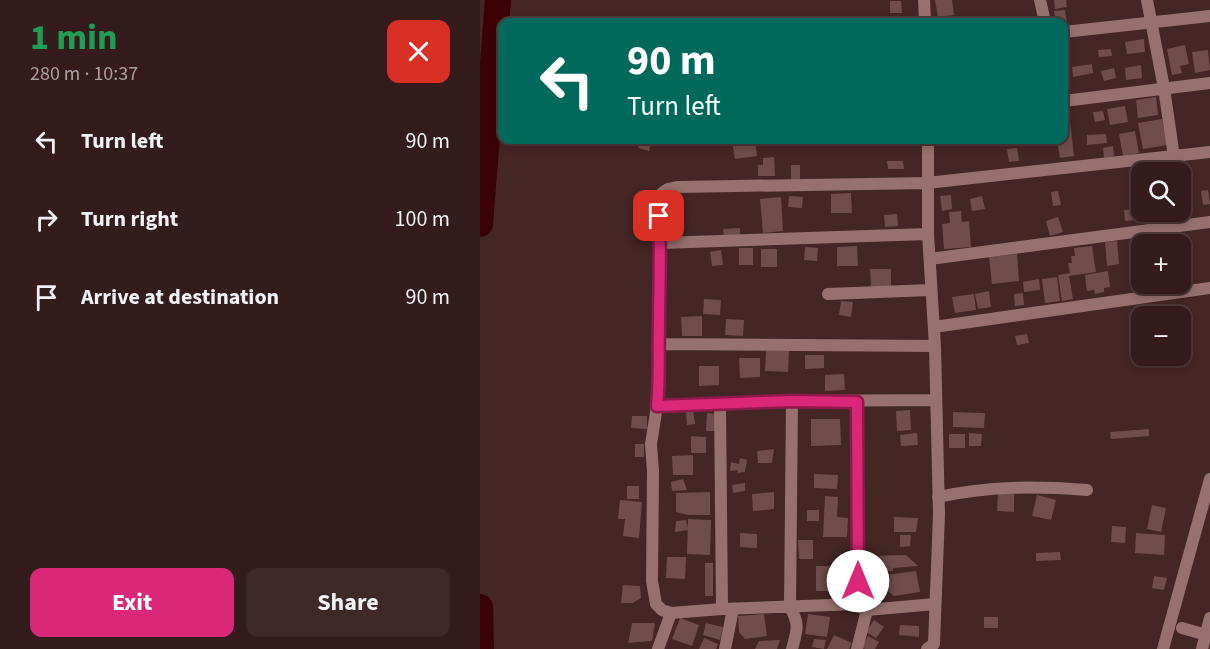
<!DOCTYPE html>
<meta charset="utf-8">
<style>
body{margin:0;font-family:"Source Sans 3",sans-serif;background:#3e2928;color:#f1f3f6;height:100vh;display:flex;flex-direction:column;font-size:22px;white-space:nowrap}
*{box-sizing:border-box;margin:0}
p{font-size:20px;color:#a9a1a3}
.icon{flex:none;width:33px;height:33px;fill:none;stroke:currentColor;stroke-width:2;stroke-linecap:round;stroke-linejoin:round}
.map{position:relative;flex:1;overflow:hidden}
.sheet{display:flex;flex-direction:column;background:#331c1b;width:480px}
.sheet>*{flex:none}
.guide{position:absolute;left:18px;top:18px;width:570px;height:126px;border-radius:12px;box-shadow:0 3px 9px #0003,0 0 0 2px #4e3a3a;background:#00695c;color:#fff;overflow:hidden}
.fabs{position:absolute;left:651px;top:162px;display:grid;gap:12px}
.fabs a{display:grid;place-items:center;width:60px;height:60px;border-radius:12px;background:#331c1b;box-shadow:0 3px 9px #0003,0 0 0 2px #4e3a3a;font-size:30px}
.pin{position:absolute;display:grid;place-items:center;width:51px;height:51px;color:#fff;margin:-26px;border-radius:12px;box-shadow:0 3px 9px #0006}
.me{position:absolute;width:66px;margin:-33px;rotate:0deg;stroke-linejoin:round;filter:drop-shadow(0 0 4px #0008)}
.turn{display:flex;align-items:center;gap:21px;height:126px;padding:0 30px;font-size:27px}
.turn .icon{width:78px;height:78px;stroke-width:2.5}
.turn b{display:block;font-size:42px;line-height:51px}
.round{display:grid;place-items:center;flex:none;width:63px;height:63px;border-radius:12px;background:#3e2928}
.summary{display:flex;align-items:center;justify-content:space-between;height:102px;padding:0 30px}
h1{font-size:36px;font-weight:700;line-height:45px;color:#1e9e55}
.button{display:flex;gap:12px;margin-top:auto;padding:12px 30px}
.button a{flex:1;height:69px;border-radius:12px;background:#db2777;color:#fff;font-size:24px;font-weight:700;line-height:69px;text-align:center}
.button a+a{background:#3e2928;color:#f1f3f6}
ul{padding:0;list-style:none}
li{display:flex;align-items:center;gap:18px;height:78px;padding:0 30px}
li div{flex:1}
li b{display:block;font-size:22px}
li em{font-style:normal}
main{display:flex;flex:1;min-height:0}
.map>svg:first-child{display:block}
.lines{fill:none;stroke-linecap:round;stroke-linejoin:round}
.river{stroke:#3b0206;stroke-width:26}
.building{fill:#6f4d4a}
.street{stroke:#97716e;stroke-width:12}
.route-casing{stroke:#8e194d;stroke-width:15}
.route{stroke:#db2777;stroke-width:10}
</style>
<main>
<section class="sheet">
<div class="summary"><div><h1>1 min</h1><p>280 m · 10:37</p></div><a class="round" style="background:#d93025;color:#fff"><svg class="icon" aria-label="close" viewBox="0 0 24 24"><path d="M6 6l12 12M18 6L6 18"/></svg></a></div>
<ul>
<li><svg class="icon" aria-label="left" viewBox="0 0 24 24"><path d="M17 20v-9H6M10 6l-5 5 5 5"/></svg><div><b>Turn left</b></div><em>90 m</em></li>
<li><svg class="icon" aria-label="right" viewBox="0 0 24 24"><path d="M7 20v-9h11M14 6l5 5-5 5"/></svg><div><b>Turn right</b></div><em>100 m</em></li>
<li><svg class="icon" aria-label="arrive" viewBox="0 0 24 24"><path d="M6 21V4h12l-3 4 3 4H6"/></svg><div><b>Arrive at destination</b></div><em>90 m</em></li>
</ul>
<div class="button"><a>Exit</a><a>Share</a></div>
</section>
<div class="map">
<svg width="730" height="649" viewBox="0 0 730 649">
<rect width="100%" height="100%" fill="#442624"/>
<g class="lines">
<path class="river" d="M0 224 18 0
M0 607 1 649"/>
</g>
<path class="building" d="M455 0H472L474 15 458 17Z
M574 0H586L587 7 575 9Z
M410 1H421L422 13H410Z
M585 10 587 24 576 22 574 11Z
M664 39 665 52 647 54 645 42Z
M705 45 709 64 700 66 702 73 692 75 687 49Z
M631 49 632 56 619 57 618 50Z
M728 50 730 70 715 73 712 52Z
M612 64 613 73 593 77 592 67Z
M661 65 662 78 646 80 645 68Z
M634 68 636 78 624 81 621 71Z
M676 97 678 115 658 118 656 100Z
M645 106 648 122 630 125 627 109Z
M623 111 625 120 615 122 613 112Z
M682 119 687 145 663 149 658 123Z
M590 122 594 156 580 158 577 140H584V123Z
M655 131 659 153 643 156 639 134Z
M626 134 627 143 607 145V135Z
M160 140H172L169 151 158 148Z
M275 140 277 156 255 159 252 141Z
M473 140H491L492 143 474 146Z
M633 146 634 156 624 158 623 148Z
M537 148 539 161 529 162 527 149Z
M294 157 295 176H278V165H283V158Z
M407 161H423L424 169H408Z
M311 165H320V179L311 180Z
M728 190 730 204 723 205 721 191Z
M578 191 581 205 573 206 571 192Z
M371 193 372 213H351V194Z
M471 195 472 209 462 211 460 196Z
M309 196 323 197 322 208 308 207Z
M502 196 505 209 492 211 490 199Z
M301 197 303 231 283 233 280 199Z
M654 209 656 220 645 221 644 210Z
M481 211 482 222 489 221 491 247 464 249 462 224 470 223 469 212Z
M417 214 418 226 405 227 404 215Z
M578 217 583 232 570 236 566 221Z
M260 228V235H244L243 229Z
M637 241 639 264 627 266 625 242Z
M377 246 378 266H357V247Z
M612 246 616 272 589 276 593 299 582 301 578 275 590 273 588 263H592L591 256H595L594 248Z
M325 247 338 248 337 261 324 260Z
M259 248H273V265H259Z
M281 249H297V267H281Z
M241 250 243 265 232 266 230 252Z
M537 254 539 281 512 284 509 257Z
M390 269H411V288H391Z
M628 271 630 287 624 288V292L615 294 614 290 607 291 605 275Z
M577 277 580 301 565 303 562 279Z
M559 279 560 290 544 292 543 282Z
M509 291 511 307 498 309 495 294Z
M543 293 544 305 535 306 534 294Z
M494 294 496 310 475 313 472 297Z
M224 299 241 300 240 315 223 314Z
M361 301 373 302 371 317 359 315Z
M222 316V336H202L201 317Z
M246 319 264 320 263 336 245 335Z
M547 334 549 343 537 345 535 336Z
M286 351H309L308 372 285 371Z
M325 355H344V368L325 369Z
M259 358H280V377L260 378Z
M219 366H239V385L219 386Z
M364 374 365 390 345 391V375Z
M213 410 215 424 207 425 206 411Z
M430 410 431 430 417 431 416 411Z
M473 412 505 413 504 428 473 427Z
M227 413 236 414 235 431H226Z
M152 416H167V429L151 428Z
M331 419H360L361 445 331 446Z
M669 429V436L631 439 630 432Z
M437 433 438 445 421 446 420 435Z
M489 433 502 434 501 446H489Z
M469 434H485V448H469Z
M211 436 226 437V453H211Z
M155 444H164V457H155Z
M294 449 292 463H278L277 451Z
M213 455V475H193L192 456Z
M260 458 267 460 265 472 257 473 258 470 250 471 251 462 259 464Z
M334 474 358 475 357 489 334 488Z
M203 479 207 490 192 491 191 482Z
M265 483V491L253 493 252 485Z
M147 486H159V499H147Z
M230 492V515H208L196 512V493Z
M294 492V509L273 511 272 494Z
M518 493H534V512L517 511Z
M557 495 576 500 571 520 552 516Z
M345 496 358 497 357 517 368 518 367 537H343Z
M140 500 162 502 159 538 143 536 145 519H138Z
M672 505 686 508 681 532 667 529Z
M327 510H339V521H327Z
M414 517 438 518 436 532H414Z
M208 519 231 520 230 555 207 554Z
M206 520 208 530 195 532 196 521Z
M632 526 646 527 645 543 631 542Z
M260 533 277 534V548L260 547Z
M656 533 685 535 684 555 655 553Z
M420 535H431L430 546 420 547Z
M318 540H333V559H319Z
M580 552 581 560 556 561V553Z
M426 555 438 566 413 568V571L392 572V566L386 564 387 556Z
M187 557H206L205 579 186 578Z
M225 563H233V596H225Z
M336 566H358V591H336Z
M436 571 440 592 414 596 407 590 405 575Z
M674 576 687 578 684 590 672 588Z
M143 585 160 586 161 598 153 603H141Z
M284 614 287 636 265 639 259 632 258 616Z
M328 614 350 617 347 637 325 634Z
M504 617H518V628H504Z
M200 618 219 625 212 646 192 639Z
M394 620 404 627 396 638 386 632Z
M152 623H175L172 641 148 643Z
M226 623 243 627 240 640 223 635Z
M420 625 439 626V637L419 635Z
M354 635 372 643 369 649H347Z
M388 636 399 642 395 649H385L382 647Z
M224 638 238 644 236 649H219Z
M334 639 346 640 344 649 332 647Z
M300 640 297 649H275L279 641Z"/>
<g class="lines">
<path class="street" d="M444 0 445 22
M560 0 565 22
M667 0 684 88 694 157
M584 32 730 16
M584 101 730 83
M181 243 448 234
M450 259 730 222
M348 294 451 290
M454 327 730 288
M178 344 181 243 179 201 182 193 188 189 197 187 447 183 730 152
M377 402 378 604
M240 404 242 609
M177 406 180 382 178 344 455 346
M458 497C509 486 555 486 607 490
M455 604 387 610 382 608 378 604 242 609 191 613 182 610 176 604 172 581 173 472 171 444 177 406 312 401 456 400
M702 628 730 636
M178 649 191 613
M245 649 253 609
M312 649C317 630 320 625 310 607L312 401
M377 649 387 610
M447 649 454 644 459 514 455 346 448 234V140
M683 649 730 479
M722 649 730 618"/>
</g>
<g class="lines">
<defs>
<path id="route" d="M179 216C181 252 179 287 179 323 178 351 180 378 177 406L312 401 377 402 378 581"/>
</defs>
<use href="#route" class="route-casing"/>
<use href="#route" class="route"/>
</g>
</svg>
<div class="fabs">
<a><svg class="icon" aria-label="search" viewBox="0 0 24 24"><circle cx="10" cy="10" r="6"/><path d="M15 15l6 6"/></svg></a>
<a>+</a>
<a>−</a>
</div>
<div class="pin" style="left:179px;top:216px;background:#d93025"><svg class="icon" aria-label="arrive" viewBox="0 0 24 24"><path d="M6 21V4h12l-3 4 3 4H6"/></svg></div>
<svg class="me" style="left:378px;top:581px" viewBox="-20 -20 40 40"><circle r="19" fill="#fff"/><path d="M0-13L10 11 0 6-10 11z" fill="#db2777"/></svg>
<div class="guide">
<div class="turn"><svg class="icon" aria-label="left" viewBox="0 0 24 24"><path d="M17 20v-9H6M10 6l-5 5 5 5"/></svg><div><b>90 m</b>Turn left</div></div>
</div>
</div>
</main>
